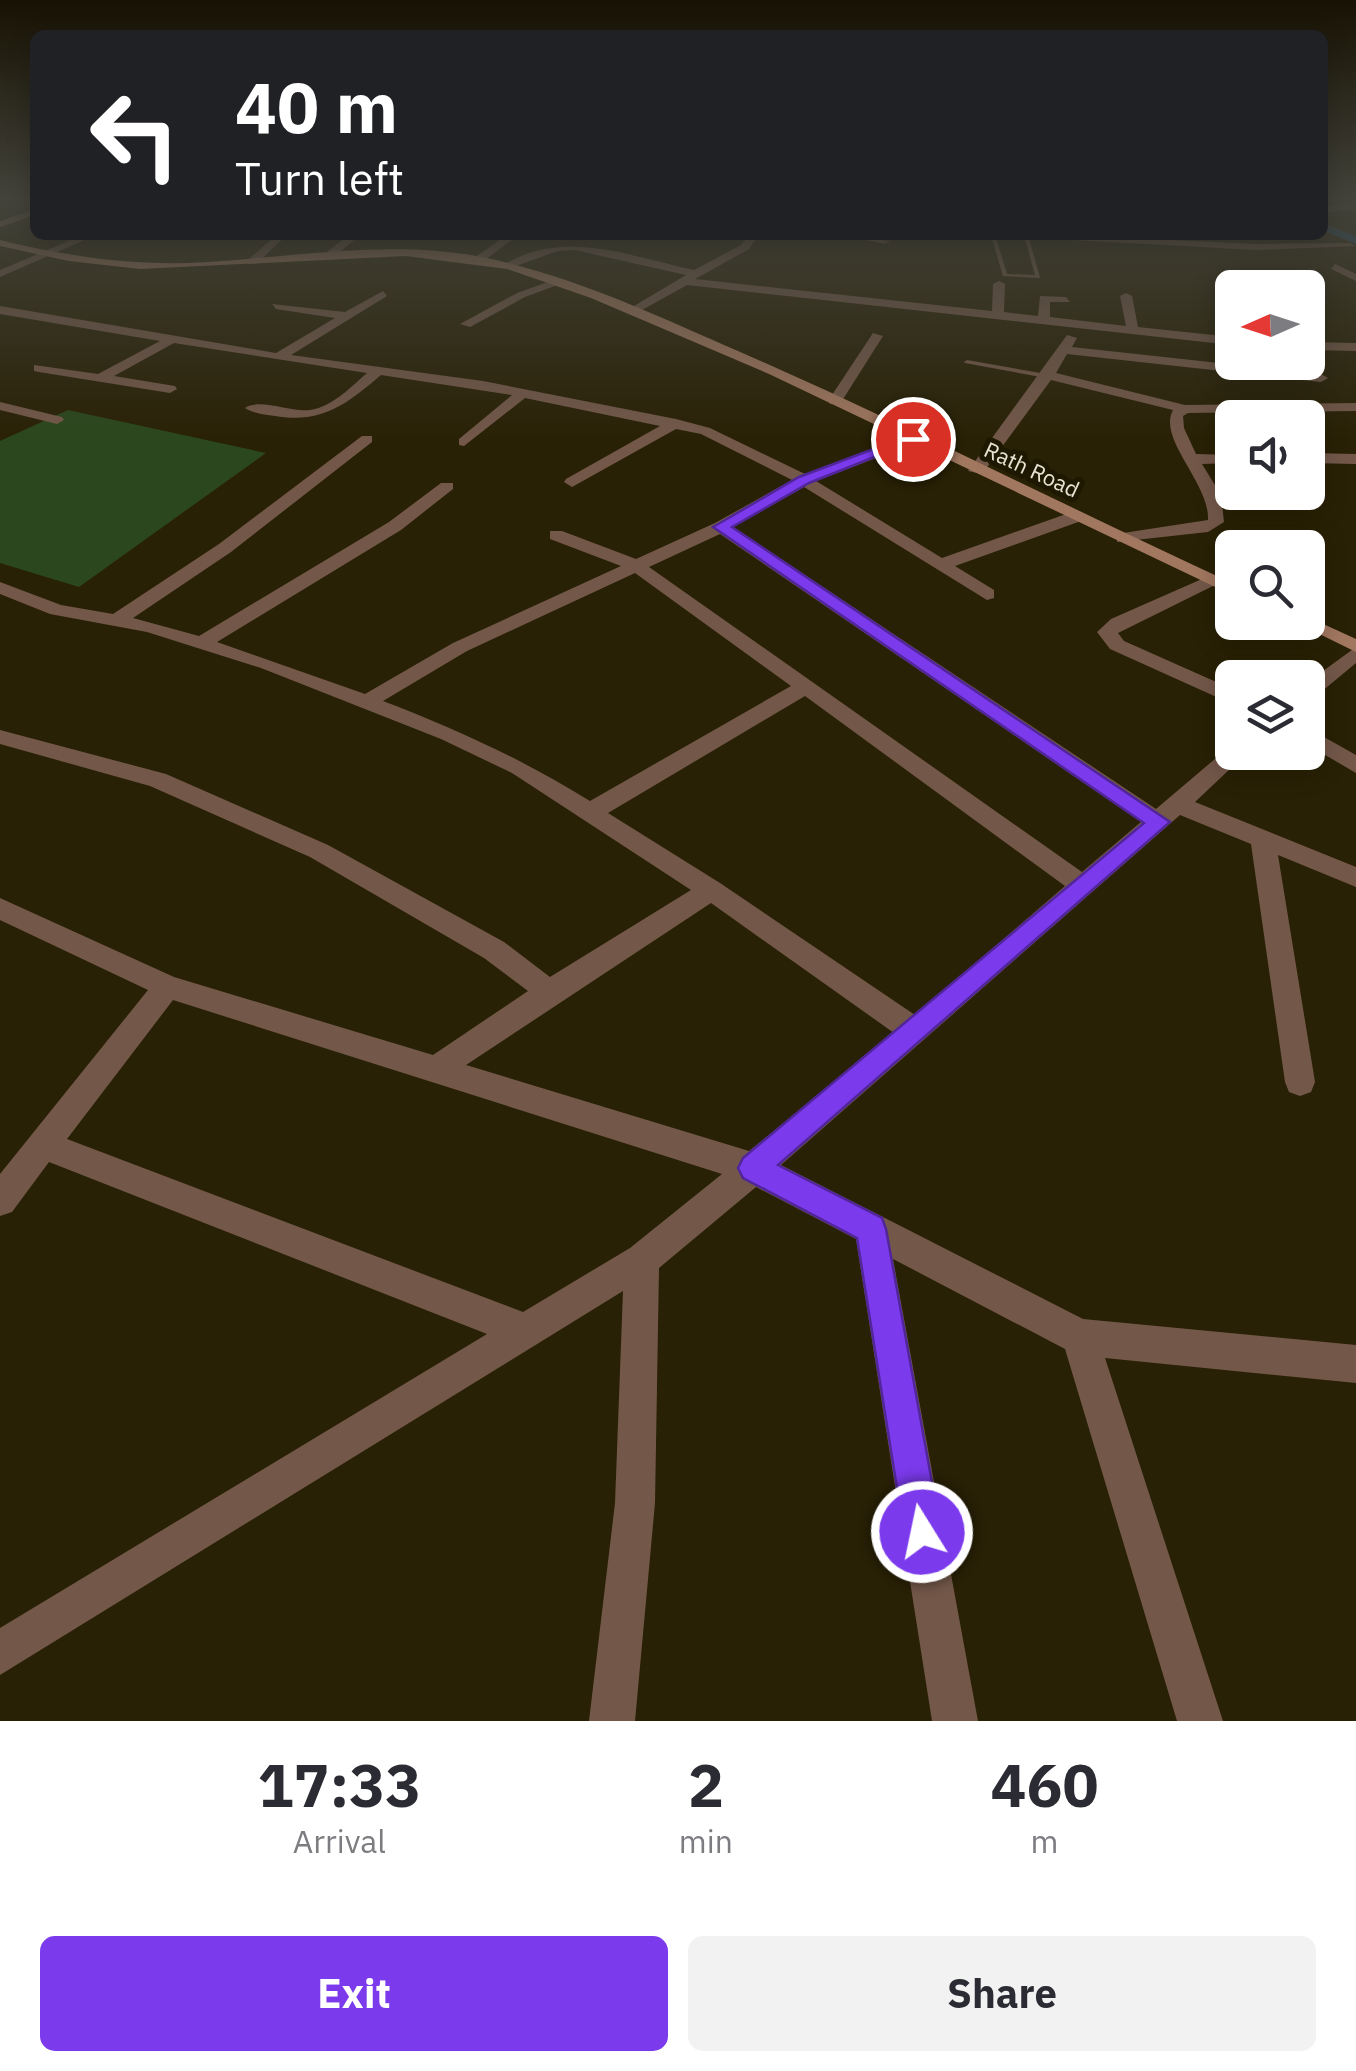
<!DOCTYPE html>
<style>
body{margin:0;font-family:"IBM Plex Sans",sans-serif;background:#f2f2f3;color:#2b2b33;height:100vh;display:flex;flex-direction:column;font-size:38px;white-space:nowrap}
*{box-sizing:border-box;margin:0}
p{font-size:32px;color:#7c7c81}
.icon{flex:none;width:55px;height:55px;fill:none;stroke:currentColor;stroke-width:2;stroke-linecap:round;stroke-linejoin:round}
.map{position:relative;height:1721px;overflow:hidden}
.side{display:flex;flex-direction:column;background:#fff;flex:1}
.side>*{flex:none}
.hud{position:absolute;left:30px;top:30px;width:1298px;height:210px;border-radius:15px;box-shadow:0 5px 25px #0003;background:#202124;color:#fff;overflow:hidden}
.needle{width:65px;rotate:267deg}
.controls{position:absolute;left:1215px;top:270px;display:grid;gap:20px}
.controls a{display:grid;place-items:center;width:110px;height:110px;border-radius:15px;background:#fff;box-shadow:0 5px 25px #0003;font-size:50px}
.pin{position:absolute;display:grid;place-items:center;width:85px;height:85px;color:#fff;margin:-42px;border:5px solid #fff;border-radius:50%;box-shadow:0 2px 10px #0007}
.me{position:absolute;width:110px;margin:-55px;rotate:350deg;stroke-linejoin:round;filter:drop-shadow(0 0 8px #0008)}
.turn{display:flex;align-items:center;gap:35px;height:210px;padding:0 40px;font-size:45px}
.turn .icon{width:130px;height:130px;stroke-width:2.5}
.turn b{display:block;font-size:70px;line-height:85px}
.eta{display:flex;justify-content:space-evenly;align-items:center;height:170px;text-align:center}
.eta b{font-size:60px;font-weight:700;line-height:70px}
.primary-button{display:flex;gap:20px;margin-top:auto;padding:20px 40px}
.primary-button a{flex:1;height:115px;border-radius:15px;background:#7c3aed;color:#fff;font-size:40px;font-weight:700;line-height:115px;text-align:center}
.primary-button a+a{background:#f2f2f3;color:#2b2b33}
.map>svg:first-child{display:block}
.green{fill:#2b471d}
.lines{fill:none;stroke-linecap:round;stroke-linejoin:round}
.canal{fill:#134f7b;fill-rule:evenodd}
.lane{fill:#735849;fill-rule:evenodd}
.street{fill:#735849;fill-rule:evenodd}
.secondary{fill:#a1775f;fill-rule:evenodd}
.route{fill:#7c3aed;stroke:#51269a;stroke-width:2.5}
.labels{text-anchor:middle;dominant-baseline:central;stroke-width:10;stroke-linejoin:round;paint-order:stroke}
.far-street-label{font-size:22px;fill:#e7e3d2;stroke:#1f1800}
</style>
<div class="map">
<svg width="1356" height="1721" viewBox="0 0 1356 1721">
<rect width="100%" height="100%" fill="#292105"/>
<path class="green" d="M68 410 266 453 79 587 0 563V441Z"/>
<g class="lines">
<path class="canal" d="M1322 223 1356 236V244L1322 230Z"/>
<path class="lane" d="M991 235H995L1007 274 1035 275 1024 235H1028L1040 278 1003 276Z
M967 360 1046 374 1049 376 1046 378 965 363 964 362Z"/>
<path class="street" d="M1356 203V209L1322 213V207Z
M83 235H96L0 277V270Z
M276 235H287L256 264H248V260Z
M349 235H360L336 255H328V251Z
M507 235H519L482 262H474V258Z
M749 235H759L749 249 695 279 992 311 993 284 999 281 1005 284 1004 312 1038 316 1040 296 1066 297 1070 302H1050V317L1126 326 1120 296 1126 293 1132 296 1138 327 1232 337V345L687 285 633 315 629 309 686 275 575 250 558 251 507 269 502 266C562 228 629 256 694 270L741 245Z
M842 235 890 241 885 244Z
M1068 235 1256 244 1350 243 1355 246 1256 250 1072 240Z
M1335 264 1356 274V281L1331 269Z
M556 279 560 284 525 297 470 327 460 324 517 293Z
M383 291 387 296 291 355 483 381 676 419 710 428 805 474 908 436H918V442L816 481 942 558 1069 513H1081V521L955 566 994 590V598L987 600 804 487 733 527 1156 809 1229 747 1232 746V752H1248L1195 802 1356 867V887L1278 855 1315 1082 1311 1092 1300 1096 1289 1092 1285 1082 1251 844 1180 815 781 1165 1083 1319 1356 1345V1383L1105 1358 1223 1721H1177L1065 1349 893 1259 978 1721H932L856 1239 756 1187 659 1268 655 1503 635 1721H589L615 1503 623 1291 0 1675V1628L487 1334 49 1162 12 1212 0 1216V1174L148 990 0 920V898L174 977 433 1055 528 991 484 958 310 857 150 786 0 744V730L166 774 328 845 504 942 550 977 691 890 512 773 441 739 261 668 147 632 50 614 0 594V582L61 605 113 614 219 544 362 436H372V442L231 552 133 618 199 636 389 522 441 483H453V489L401 530 217 642 365 694 453 643 621 566 550 539V531H562L636 559 715 523 792 480 701 434 676 429 572 487 564 482 566 479 660 426 525 398 464 446 459 445V439L512 395 381 375C347 404 322 424 275 416 264 415 253 413 245 408 262 397 293 415 315 409 335 404 352 386 367 373L174 343 114 376 175 386 177 389 170 393 39 372 34 371V365L98 374 160 341 0 314V306L276 353 335 318 276 309 272 304 345 312ZM720 534 1141 822 1082 872 649 567ZM635 573 791 686 590 801C524 760 456 729 383 701L467 651ZM805 696 1065 886 915 1015 720 883 608 813ZM711 903 894 1033 749 1151 466 1065ZM173 1000 722 1174 630 1248 523 1312 67 1139Z
M873 333 883 336 840 404H830L828 401Z
M1067 335 1077 338 1072 347 1321 374 1328 378 1321 382 1067 354 1056 373 1185 405 1356 403V411L1188 413 1183 416 1184 428 1196 454 1232 455V463L1202 464 1221 495 1224 522 1208 532 1117 542V534L1123 533 1208 520C1210 483 1157 439 1173 410L1051 380 982 474 968 471Z
M1308 342 1356 343V351L1308 350Z
M0 402 62 417 64 420 57 424 0 410Z
M1308 453 1356 454V464L1308 463Z
M1211 575 1220 580 1217 584 1118 633 1124 641 1232 689V704L1110 649 1097 632 1111 619Z
M1356 647V663L1315 697 1308 698V682Z
M1308 728 1356 755V773L1308 745Z"/>
<path class="secondary" d="M35 209V215L0 227V221Z
M0 240C62 255 124 265 188 263 285 259 385 238 482 257 571 275 656 315 738 351 905 424 1067 507 1232 583V595L769 374 591 298 507 269 406 256 140 269 69 261 0 246Z
M1308 617 1356 639V652L1295 622H1308Z"/>
</g>
<linearGradient id="sky" x2="0" y2="1"><stop stop-color="#171203"/><stop offset="0.45" stop-color="#43433b"/><stop offset="1" stop-color="#43433b" stop-opacity="0"/></linearGradient>
<rect width="1356" height="442" fill="url(#sky)"/>
<path class="route" d="M908 436 920 439 809 483 732 527 1170 822 778 1165 882 1218 886 1229 941 1532 936 1545 922 1550 909 1545 904 1532 857 1238 743 1178 738 1168 743 1158 1144 823 713 527 799 477Z"/>
<g class="labels">
<g class="far-street-label">
<text transform="translate(1032 469) rotate(25)">Rath Road</text>
</g>
</g>
</svg>
<div class="controls">
<a><svg class="needle" viewBox="-14 -14 28 28"><path d="M0-13l5 13h-10z" fill="#e53935"/><path d="M0 13l5-13h-10z" fill="#7c7c81"/></svg></a>
<a><svg class="icon" aria-label="sound" viewBox="0 0 24 24"><path d="M4 9h4l5-4v14l-5-4H4zM17 9q2 3 0 6"/></svg></a>
<a><svg class="icon" aria-label="search" viewBox="0 0 24 24"><circle cx="10" cy="10" r="6"/><path d="M15 15l6 6"/></svg></a>
<a><svg class="icon" aria-label="layers" viewBox="0 0 24 24"><path d="M12 4l9 5-9 5-9-5zM3 14l9 5 9-5"/></svg></a>
</div>
<div class="pin" style="left:913px;top:439px;background:#d93025"><svg class="icon" aria-label="arrive" viewBox="0 0 24 24"><path d="M6 21V4h12l-3 4 3 4H6"/></svg></div>
<svg class="me" style="left:922px;top:1532px" viewBox="-20 -20 40 40"><circle r="17" fill="#7c3aed" stroke="#fff" stroke-width="3"/><path d="M0-11L8 9 0 5-8 9z" fill="#fff"/></svg>
<div class="hud">
<div class="turn"><svg class="icon" aria-label="left" viewBox="0 0 24 24"><path d="M17 20v-9H6M10 6l-5 5 5 5"/></svg><div><b>40 m</b>Turn left</div></div>
</div>
</div>
<section class="side">
<div class="eta">
<div><b>17:33</b><p>Arrival</p></div>
<div><b>2</b><p>min</p></div>
<div><b>460</b><p>m</p></div>
</div>
<div class="primary-button"><a>Exit</a><a>Share</a></div>
</section>
